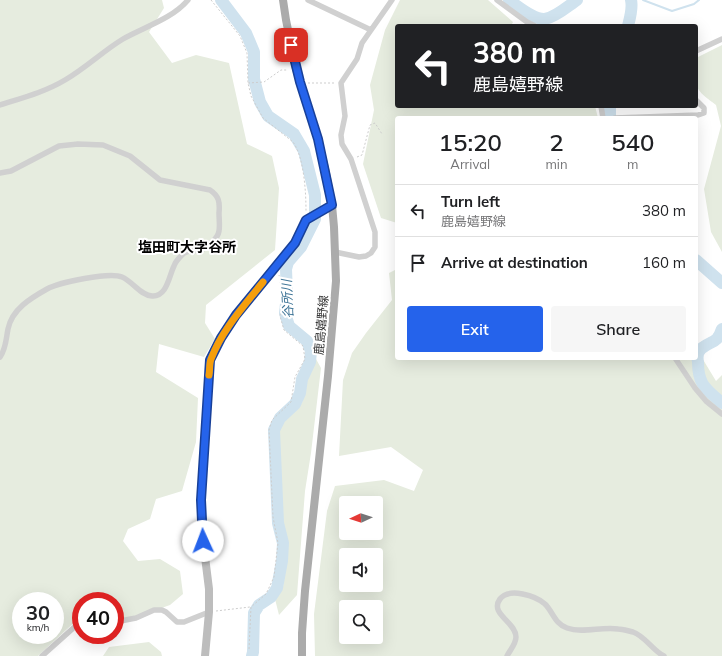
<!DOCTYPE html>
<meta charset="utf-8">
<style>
body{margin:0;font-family:Mulish,"Noto Sans JP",sans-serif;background:#f6f6f6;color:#202124;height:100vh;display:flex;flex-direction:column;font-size:15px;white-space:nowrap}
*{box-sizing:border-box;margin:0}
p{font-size:13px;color:#757577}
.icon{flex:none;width:22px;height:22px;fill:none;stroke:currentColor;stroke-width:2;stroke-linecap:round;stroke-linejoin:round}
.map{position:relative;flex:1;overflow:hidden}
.details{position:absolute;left:395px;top:116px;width:303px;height:244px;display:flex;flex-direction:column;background:#fff;border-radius:4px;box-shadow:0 4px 16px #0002}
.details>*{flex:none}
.top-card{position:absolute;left:395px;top:24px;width:303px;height:84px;border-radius:4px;box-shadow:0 4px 16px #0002;background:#202124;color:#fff;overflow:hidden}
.needle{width:26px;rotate:266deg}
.fabs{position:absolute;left:339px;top:496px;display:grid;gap:8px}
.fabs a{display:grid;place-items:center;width:44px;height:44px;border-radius:4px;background:#fff;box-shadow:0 4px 16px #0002;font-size:20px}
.speed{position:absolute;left:12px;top:592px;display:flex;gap:8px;font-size:20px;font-weight:700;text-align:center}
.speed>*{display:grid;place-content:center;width:52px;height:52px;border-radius:50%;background:#fff;box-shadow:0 4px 16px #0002;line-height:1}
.speed small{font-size:10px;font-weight:400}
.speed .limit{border:6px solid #d22;background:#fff;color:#111}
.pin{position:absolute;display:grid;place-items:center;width:34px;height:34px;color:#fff;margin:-17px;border-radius:8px;box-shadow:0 2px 6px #0006}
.me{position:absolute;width:44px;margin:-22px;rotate:358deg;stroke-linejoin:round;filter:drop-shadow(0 0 3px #0008)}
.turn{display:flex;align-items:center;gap:14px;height:84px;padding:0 12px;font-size:18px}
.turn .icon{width:52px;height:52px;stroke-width:2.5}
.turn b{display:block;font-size:28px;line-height:34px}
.eta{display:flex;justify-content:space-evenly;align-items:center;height:68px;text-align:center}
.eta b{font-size:24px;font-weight:600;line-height:28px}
.cta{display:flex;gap:8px;margin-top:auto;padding:8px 12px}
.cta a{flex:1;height:46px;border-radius:4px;background:#2563eb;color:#fff;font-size:16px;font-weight:600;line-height:46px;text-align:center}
.cta a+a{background:#f6f6f6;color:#202124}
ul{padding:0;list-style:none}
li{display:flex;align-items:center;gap:12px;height:52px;padding:0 12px;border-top:1px solid #e0e0e0}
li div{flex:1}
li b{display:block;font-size:15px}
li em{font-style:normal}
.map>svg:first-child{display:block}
.green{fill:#e6ecdf;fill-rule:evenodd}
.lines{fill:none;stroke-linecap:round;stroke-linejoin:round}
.stream{stroke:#cfe2ee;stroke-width:2}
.river{stroke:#cfe2ee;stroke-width:12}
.path{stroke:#cdcdcd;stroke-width:1;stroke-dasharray:2 2;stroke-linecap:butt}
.street{stroke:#d0d0d0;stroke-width:5.5}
.secondary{stroke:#bdbdbd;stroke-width:8}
.primary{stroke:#ababab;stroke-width:8}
.route-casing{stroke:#184099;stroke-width:10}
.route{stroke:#2563eb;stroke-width:7}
.slow{stroke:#f59e0b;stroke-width:7}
.labels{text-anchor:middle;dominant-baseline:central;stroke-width:4;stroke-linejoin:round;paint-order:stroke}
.street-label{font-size:12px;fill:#333;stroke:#fff}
.water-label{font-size:13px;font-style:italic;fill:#3f7597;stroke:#fff}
.quarter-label{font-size:14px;font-weight:bold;fill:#000;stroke:#fff}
</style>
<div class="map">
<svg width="722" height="656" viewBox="0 0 722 656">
<rect width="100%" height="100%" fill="#fff"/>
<path class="green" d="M0 0H162L164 8 149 32 172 63 196 55 229 63 247 144 272 156 279 188 275 250 206 305 205 323 215 339 204 357 159 344 156 372 198 398 196 442 182 491 156 499 150 519 128 529 123 541 138 561 160 559 180 571 183 594 170 605 130 619 115 620V601H81V618H79L38 656H0ZM21 601H55V635H21Z
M400 0H488L513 22 511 26H397V106H595L598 118H397V223L381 218 363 164 374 110 370 85 385 30Z
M722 45V252L711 232 704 189 721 126 716 105C691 87 696 87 696 58Z
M397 269V358H696V348L716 381 722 375V656H315L314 614 327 511 335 486 384 480 414 491 423 470 391 447 339 456 343 380 352 353 366 333 392 300 389 273ZM346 503H376V533H346ZM346 555H376V585H346ZM346 607H376V637H346Z
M316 359 321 368 311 453 305 491 297 595 279 615 275 599 283 587 288 541 280 512 278 433 284 421 302 403 306 379Z
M149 642 161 652 162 656H103L109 647Z"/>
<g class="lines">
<path class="stream" d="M643 0 672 11 694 4 699 0"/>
<path class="river" d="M221 0 246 33 254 52V79L260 102 268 116 294 134 304 151 315 195V219L301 247 288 262 286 269 287 295 285 313 289 326 307 341 311 351 310 362 302 379 300 393 295 404 280 418 274 430 278 523 283 543 282 561 277 588 271 597 259 605 254 613 253 652 252 656
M509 0C517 6 534 20 545 19 556 17 568 6 577 0
M628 26C630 18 633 8 631 0
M610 106V118
M696 260 722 283
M722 329C717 344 712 340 702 348 698 351 697 357 698 362 698 385 706 389 722 403"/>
<path class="path" d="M211 0 240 36 247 53 248 83 251 96 263 118 293 142C304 157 306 192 306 211
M248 83 264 82 281 70H288
M308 83H335
M357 157 362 155 370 125 375 123 382 134
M216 611 250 607
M249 649 251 607 266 594 274 577 278 543 273 517 269 430 272 420 291 402 295 377 305 359 303 346 284 330 280 316 283 297 279 275"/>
<path class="street" d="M308 0 371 30
M497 0 527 22 535 26
M696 51 722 39
M0 105C22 98 45 92 65 80 86 68 103 51 123 39 144 27 172 19 188 0
M601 106 603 118
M615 118 698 115 704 113V108L696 100
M0 173 11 171 59 146 78 144 103 145 130 156 160 180 210 190C219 196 220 202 219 213 219 219 220 226 219 231 218 238 207 249 200 250 193 251 186 250 181 256 178 259 175 263 174 266 169 276 167 297 152 296 140 295 132 281 122 277 109 272 60 282 47 289 31 298 12 309 8 329 6 339 6 349 0 357
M335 252 359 257 366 256 371 253 375 247V232L351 159 342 144 341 135 345 116 341 83 357 59 362 43 392 0
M675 358 695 388 706 401 722 414
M115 622 136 618 154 610H162L166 612 177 622H184L209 612
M42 656 79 623H81
M507 656C510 650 516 644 516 637 516 622 489 614 500 599 509 587 536 596 545 604 553 612 555 624 567 628 583 634 602 626 618 629 623 629 628 631 633 632 645 636 653 651 664 656"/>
<path class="secondary" d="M205 656 209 612V589L203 541 201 500 210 361 221 338 236 315 295 243 306 220 332 205"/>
<path class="primary" d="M283 0 286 20 296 69 318 139 326 173 332 205 334 227 336 281 328 376 305 591 302 633V656"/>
</g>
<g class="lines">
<defs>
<path id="route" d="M203 541 201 500 210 360 221 338 236 315 295 243 306 220 332 205 318 139 300 82 291 45"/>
</defs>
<use href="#route" class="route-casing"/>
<use href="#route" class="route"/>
<path class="slow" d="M209 375C210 370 209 364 211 359 222 330 244 306 263 282"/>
</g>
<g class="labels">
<g class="street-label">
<text transform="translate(321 325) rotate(-85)">鹿島嬉野線</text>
</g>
<g class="water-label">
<text transform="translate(287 299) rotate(-93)">谷所川</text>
</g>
<g class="quarter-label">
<text x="187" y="247">塩田町大字谷所</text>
</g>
</g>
</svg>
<div class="fabs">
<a><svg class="needle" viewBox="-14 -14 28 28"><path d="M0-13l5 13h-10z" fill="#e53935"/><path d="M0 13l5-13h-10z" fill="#757577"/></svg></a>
<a><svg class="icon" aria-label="sound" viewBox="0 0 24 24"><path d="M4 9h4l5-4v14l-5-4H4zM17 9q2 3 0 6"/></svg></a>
<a><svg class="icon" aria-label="search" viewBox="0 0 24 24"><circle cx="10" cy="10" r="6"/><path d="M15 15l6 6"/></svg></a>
</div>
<div class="speed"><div>30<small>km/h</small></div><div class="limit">40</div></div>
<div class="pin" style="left:291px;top:45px;background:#d93025"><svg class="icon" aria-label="arrive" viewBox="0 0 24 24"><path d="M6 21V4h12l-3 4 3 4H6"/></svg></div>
<svg class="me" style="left:203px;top:541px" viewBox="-20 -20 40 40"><circle r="19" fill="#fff"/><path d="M0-13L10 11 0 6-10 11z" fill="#2563eb"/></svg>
<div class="top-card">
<div class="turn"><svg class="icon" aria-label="left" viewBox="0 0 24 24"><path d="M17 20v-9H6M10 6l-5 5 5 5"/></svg><div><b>380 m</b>鹿島嬉野線</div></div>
</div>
<section class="details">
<div class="eta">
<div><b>15:20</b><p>Arrival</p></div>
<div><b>2</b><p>min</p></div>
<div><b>540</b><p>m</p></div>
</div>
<ul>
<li><svg class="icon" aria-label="left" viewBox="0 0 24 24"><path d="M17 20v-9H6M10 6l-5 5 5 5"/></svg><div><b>Turn left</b><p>鹿島嬉野線</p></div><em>380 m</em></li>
<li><svg class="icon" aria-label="arrive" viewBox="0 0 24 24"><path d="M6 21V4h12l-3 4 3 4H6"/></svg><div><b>Arrive at destination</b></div><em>160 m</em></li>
</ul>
<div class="cta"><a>Exit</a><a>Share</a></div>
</section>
</div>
